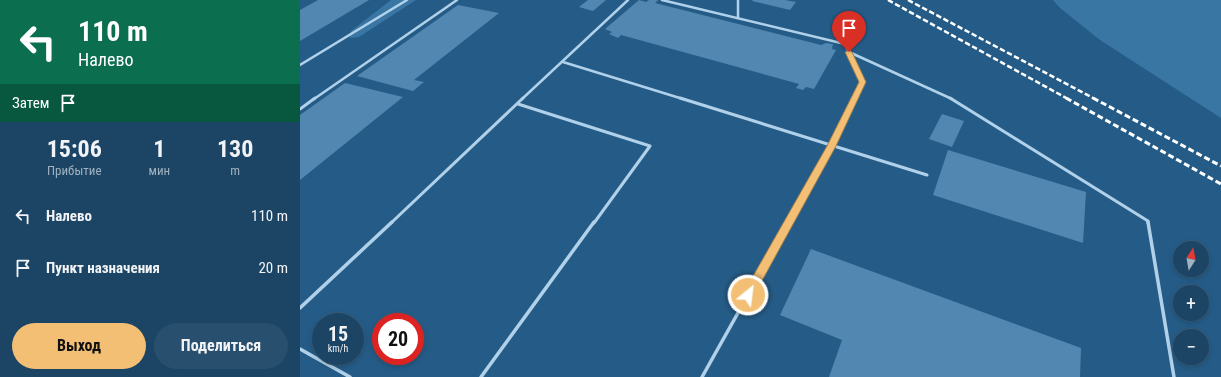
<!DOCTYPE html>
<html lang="ru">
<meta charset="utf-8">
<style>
body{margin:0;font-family:"Roboto Condensed",sans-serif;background:#294f6e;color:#f1f3f6;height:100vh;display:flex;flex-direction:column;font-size:15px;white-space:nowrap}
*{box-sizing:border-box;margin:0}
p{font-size:13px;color:#a0b1bf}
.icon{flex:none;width:22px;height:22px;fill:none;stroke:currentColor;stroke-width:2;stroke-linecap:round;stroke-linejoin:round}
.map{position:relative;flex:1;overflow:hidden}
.details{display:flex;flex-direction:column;background:#1c4565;width:300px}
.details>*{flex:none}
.top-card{background:#0b6e4f;color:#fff;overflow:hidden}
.needle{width:26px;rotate:11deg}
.tools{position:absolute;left:873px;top:241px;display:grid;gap:8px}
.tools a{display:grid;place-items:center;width:36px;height:36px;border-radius:50%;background:#1c4565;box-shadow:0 2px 6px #0003,0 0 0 1px #3a5d79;font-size:20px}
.speed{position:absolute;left:12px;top:313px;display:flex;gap:8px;font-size:20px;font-weight:700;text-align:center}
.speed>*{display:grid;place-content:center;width:52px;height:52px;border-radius:50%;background:#1c4565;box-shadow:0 2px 6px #0003,0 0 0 1px #3a5d79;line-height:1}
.speed small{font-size:10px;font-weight:400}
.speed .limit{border:6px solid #d22;background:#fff;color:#111}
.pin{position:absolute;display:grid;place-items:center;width:34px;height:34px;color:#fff;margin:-41px -17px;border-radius:50% 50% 50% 0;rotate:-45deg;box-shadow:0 0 4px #0007}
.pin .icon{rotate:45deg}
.me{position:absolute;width:44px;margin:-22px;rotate:29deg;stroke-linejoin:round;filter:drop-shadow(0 0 3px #0008)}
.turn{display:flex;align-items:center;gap:14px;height:84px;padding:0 12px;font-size:18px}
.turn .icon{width:52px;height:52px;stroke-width:2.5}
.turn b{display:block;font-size:28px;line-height:34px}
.then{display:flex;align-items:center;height:38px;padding:0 12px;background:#0003;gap:8px;font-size:15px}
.eta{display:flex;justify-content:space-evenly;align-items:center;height:68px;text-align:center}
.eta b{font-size:24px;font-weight:700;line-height:28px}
.button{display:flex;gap:8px;margin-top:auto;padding:8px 12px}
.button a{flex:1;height:46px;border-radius:24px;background:#f3bf75;color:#111;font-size:16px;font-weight:700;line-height:46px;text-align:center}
.button a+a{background:#294f6e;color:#f1f3f6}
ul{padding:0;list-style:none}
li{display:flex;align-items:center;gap:12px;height:52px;padding:0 12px}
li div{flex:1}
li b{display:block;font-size:15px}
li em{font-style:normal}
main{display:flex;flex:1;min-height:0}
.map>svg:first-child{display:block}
.green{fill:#3976a4}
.building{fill:#5187b1}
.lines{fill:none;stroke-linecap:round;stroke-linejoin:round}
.service-far2{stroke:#b0d1e9;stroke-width:2.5}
.service-far1{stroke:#b0d1e9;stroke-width:3}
.service{stroke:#b0d1e9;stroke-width:3.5}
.rail-far1{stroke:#fff;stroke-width:2.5;stroke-dasharray:5.5 2.5;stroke-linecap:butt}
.rail{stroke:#fff;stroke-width:3;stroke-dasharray:6 3;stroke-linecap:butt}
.route{fill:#f3bf75;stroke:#9e7c4c}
</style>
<main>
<section class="details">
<div class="top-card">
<div class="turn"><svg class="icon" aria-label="left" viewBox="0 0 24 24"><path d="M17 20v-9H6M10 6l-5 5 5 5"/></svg><div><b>110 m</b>Налево</div></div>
<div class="then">Затем<svg class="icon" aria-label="arrive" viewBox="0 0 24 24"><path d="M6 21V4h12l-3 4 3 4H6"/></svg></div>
</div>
<div class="eta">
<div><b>15:06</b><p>Прибытие</p></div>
<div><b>1</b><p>мин</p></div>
<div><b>130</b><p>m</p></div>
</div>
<ul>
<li><svg class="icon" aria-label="left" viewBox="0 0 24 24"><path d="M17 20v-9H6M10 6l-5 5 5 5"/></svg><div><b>Налево</b></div><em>110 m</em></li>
<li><svg class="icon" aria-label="arrive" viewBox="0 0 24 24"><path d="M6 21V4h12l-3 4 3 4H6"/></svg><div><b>Пункт назначения</b></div><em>20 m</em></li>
</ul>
<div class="button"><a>Выход</a><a>Поделиться</a></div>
</section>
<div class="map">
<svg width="921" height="377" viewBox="0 0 921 377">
<rect width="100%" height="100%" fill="#255c87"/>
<path class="green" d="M91 0H116L59 37 50 38 51 31Z
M753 0H921V118L800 40 760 8Z"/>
<path class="building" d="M18 0H69L0 41V10Z
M288 0H306L293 11 279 7Z
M339 0 346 2 349 0H358L355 3 521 45 526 43 533 44 532 49 536 50 514 89 506 87 503 90 496 88 499 84 321 35 318 38 309 34 312 32 305 29Z
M453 0H485L496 2 490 10 452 1Z
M158 5 199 13 114 80 124 82 113 91 57 76Z
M45 83 103 97 0 180V115Z
M642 114 664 121 652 147 629 139Z
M648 150 786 192 783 243 633 195Z
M511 249 781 348 780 377H529L542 340 480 315Z"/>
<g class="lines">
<path class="service-far2" d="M362 0 545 44 562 82 554 99
M438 0V18
M549 52 652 99
M263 62 383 99
M0 65 107 0
M14 99 157 0
M222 99 328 0"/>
<path class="service-far1" d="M380 98 627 175
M650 98 848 221V223
M218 104 350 146 294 223
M0 109 15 98
M91 223 223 98
M488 223 531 146 554 98"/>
<path class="service" d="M848 222 874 377
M0 308 92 222
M0 349 50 377
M181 377 294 222
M402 377 489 222"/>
<path class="rail-far1" d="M588 0 768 99
M608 0 795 99"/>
<path class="rail" d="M766 98 921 184
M793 98 921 166"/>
</g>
<path class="route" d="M549 50 552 52 566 82 536 146 452 299 448 300 444 299 443 295 444 292 527 146 559 82 545 52Z"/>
</svg>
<div class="tools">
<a><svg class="needle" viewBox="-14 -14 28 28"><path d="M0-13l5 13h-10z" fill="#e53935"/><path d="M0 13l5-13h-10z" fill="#a0b1bf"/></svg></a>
<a>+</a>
<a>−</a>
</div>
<div class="speed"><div>15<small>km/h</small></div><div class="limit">20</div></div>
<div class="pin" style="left:549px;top:52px;background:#d93025"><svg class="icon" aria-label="arrive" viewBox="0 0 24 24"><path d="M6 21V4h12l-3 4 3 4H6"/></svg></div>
<svg class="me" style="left:448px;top:295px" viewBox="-20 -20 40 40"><circle r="17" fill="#f3bf75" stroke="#fff" stroke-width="3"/><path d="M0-11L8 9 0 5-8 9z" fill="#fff"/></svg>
</div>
</main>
